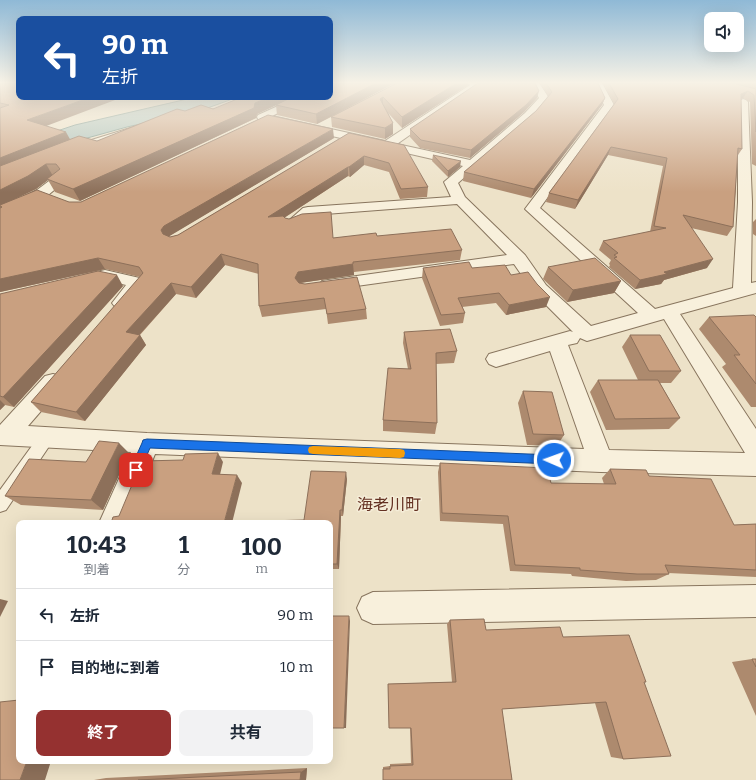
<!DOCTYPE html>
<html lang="ja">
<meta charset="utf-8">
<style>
body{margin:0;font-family:Bitter,"Noto Sans JP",serif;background:#f2f2f3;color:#1f2937;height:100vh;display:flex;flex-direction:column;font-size:15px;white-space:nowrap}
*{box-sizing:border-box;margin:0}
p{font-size:13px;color:#747a83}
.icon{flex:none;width:22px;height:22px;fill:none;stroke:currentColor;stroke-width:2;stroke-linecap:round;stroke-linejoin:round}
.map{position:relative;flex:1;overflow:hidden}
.drawer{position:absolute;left:16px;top:520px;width:317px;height:244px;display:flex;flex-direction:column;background:#fff;border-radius:8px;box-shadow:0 4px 16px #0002}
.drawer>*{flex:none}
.guide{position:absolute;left:16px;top:16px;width:317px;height:84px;border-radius:8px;box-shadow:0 4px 16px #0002;background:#1a4fa0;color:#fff;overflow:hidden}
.fabs{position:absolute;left:704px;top:12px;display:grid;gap:8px}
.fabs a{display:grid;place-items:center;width:40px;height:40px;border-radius:8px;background:#fff;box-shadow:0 4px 16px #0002;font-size:20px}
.pin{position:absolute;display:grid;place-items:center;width:34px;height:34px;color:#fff;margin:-17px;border-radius:8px;box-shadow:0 2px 6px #0006}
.me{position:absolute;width:44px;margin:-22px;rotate:272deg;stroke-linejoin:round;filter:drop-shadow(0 0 3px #0008)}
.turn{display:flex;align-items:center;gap:14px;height:84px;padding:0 20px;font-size:18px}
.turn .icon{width:52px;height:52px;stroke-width:2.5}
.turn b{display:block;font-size:28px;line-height:34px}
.eta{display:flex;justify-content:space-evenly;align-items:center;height:68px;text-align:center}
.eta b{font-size:24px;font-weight:700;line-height:28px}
.button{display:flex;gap:8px;margin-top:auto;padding:8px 20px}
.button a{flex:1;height:46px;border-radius:8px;background:#953130;color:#fff;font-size:16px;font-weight:700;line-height:46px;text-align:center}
.button a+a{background:#f2f2f3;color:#1f2937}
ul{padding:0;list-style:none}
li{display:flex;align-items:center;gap:12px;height:52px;padding:0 20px;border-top:1px solid #e0e1e3}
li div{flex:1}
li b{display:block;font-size:15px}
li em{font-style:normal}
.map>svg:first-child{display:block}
.water{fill:#a9c1ba;stroke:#709088}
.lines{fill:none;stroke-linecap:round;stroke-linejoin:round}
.lane-casing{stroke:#88755e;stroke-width:2}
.street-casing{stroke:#88755e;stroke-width:2}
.lane{fill:#f8f0dc;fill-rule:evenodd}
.street{fill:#f8f0dc;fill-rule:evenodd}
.wall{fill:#ad8a6e;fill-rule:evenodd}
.shaded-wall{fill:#8d705a}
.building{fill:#c9a080;stroke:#8d705a}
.route{fill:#1a73e8;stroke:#114b97}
.slow{fill:#f59e0b}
.labels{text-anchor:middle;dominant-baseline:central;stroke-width:3;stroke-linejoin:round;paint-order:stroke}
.near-quarter-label{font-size:16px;fill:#643122;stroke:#f5edd8}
</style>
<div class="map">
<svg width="756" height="780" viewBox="0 0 756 780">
<rect width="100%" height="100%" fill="#ede2c8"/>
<path class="water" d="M196 97H238L202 110 127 127 80 140 0 150 75 125Z"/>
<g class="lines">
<defs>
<path id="lane" d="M140 125 145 126 79 148H73L72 146Z
M47 431 52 432 55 437 52 442 6 510 0 512V490L42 432Z"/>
<path id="street" d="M468 83H479L481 85 397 144 470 160 525 113 539 98 531 83H539L549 98 547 100 533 117 458 183 465 197 525 255 546 285 591 326 638 313 525 209 604 105 594 83H602L614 105 540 208 655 309 733 288 738 202V102L743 99 746 100 748 102 752 202 751 283 756 282V293L680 314 756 429V476L601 472 155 454 127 523H99L131 452 0 445V425L45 376 53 374 61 376 64 382 61 388 28 426 147 433 584 449 550 351 496 367 489 364 486 359 489 354 570 331 573 332 534 293 514 264 328 290 322 289 319 285 322 281 328 280 507 255 457 204 312 215C304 222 298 230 287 227L285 224 303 208 308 207 451 197 444 182 463 166 262 120 258 119 257 117 258 115 298 97H311L272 116 385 141 470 85ZM664 319 745 453 609 450 568 345 577 343 580 338 587 341Z
M58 177 63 178 65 181 47 196 0 217V208L37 190 53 178Z
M105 270 144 279 147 283 127 307 121 309 115 307 112 303 126 285 105 280 90 284 84 283 81 279 84 275Z
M756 585V617L373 624 362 619 357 608 362 597 373 592Z"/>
</defs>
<use href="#lane" class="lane-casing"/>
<use href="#street" class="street-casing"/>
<use href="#lane" class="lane"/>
<use href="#street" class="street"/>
</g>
<path class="wall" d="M0 83 47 126 70 139 97 141 185 111 330 97V83H468V85L402 128 388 113 393 123V134L385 139 332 127 331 117 317 124 277 115 276 105 257 114 256 118 80 201 55 192 48 180 36 189 17 198 69 202H81L334 138 169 236 170 237 178 235 349 133 428 187 427 197 400 199 389 172 364 165 350 177 348 176 284 218 333 238 377 236 462 250 460 260 354 272V275L300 283 366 309 367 319 328 324 326 309 262 317 259 306V274L225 265 196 298 176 294 140 335 146 345 85 421 41 412 31 402 140 277 105 269 0 292ZM391 85H393L340 112Z
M478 83H535L537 98 524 112 470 158 420 148 410 137V129Z
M540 83H598L605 98 602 105 531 198 463 181 464 172 536 111 548 96Z
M603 83H733L756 89V166L752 164 750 102 743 98 741 99 742 149 738 155 733 227 727 236 691 228 707 268 664 280 661 284 635 289 609 267 610 265 609 264 611 260 599 250 603 241 650 232 663 166 608 155 575 209 546 202 549 193 614 104Z
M734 83H756V89Z
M433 155 460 167 448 177 432 161Z
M756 219V236L753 234V222Z
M548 267 621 281 614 293 567 302 543 279Z
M423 268 511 275 546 307 506 315 496 303 462 307 465 313 463 323 440 326 422 278Z
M123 286 14 407 5 405 0 410V294Z
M709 317H756V407H751L722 367 726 364 699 329Z
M404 332 457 351 454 363 436 364 437 423 435 434 383 431V420L408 369 403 343Z
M630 335 681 371 671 383H660L680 418 669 429 606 430 590 392 598 380H638L622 347Z
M523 391 564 435 557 446 527 445 518 403Z
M129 453 103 510 21 505 5 496Z
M440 463 551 483 604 484 602 478 610 469 649 476 734 525 756 524V577L668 573 669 574 656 580 626 581 572 576 571 574 510 571 503 524 440 521 438 472Z
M347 479 343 516H341L339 569H330V523L304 520Z
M450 620 486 630 563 637 644 683 623 759 611 757 595 703 502 709 512 780H383V767L390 766V764L411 763 410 728H389L388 684 452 682 447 624Z
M752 659H756V716L732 662Z
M307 768 306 780H94L106 778Z"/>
<path class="shaded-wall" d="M376 83H391V85L317 124 316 114Z
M457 83H468V85L402 128V117Z
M539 91 537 98 524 112 470 158 471 150Z
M748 91 743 98 737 101 741 94Z
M91 97H123L33 131 27 120Z
M270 97H294L257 114 256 118 80 201 73 189 255 103Z
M383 97V108L380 99Z
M605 98 602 105 531 198 534 189Z
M393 123V134L385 139V128Z
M333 129 334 138 168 237 166 240 161 230 164 226Z
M66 132 72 143 0 173V158Z
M611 147 608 155 575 209 578 200Z
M364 156V165L350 177 349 167Z
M461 161 460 167 448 177V171Z
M46 164 53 176 47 179 48 180 36 189 0 206V190Z
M348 167V176L270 227 268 217Z
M221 254 225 265 196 298 191 287Z
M98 258 105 269 0 292V279Z
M713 259 707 268 664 280 661 284 635 289 640 280 664 272Z
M353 264 354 275 300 283 297 289 295 278 298 272Z
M117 275 123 286 14 407 3 397Z
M621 281 614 293 567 302 573 290Z
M171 283 176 294 132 343 126 332Z
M550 297 546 307 506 315 509 305Z
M140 335 146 345 85 421 76 412Z
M0 400 5 405 0 410Z
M119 443 129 453 103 510 91 500Z
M218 453 223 462 218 483 212 474Z
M346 472 347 479 343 516 342 510Z
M237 475 242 483 232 523H224Z
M340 510 341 516 339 569 337 564Z
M0 599 8 601 0 617Z
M349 616 350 621 346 728H344Z
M27 761H51L45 780H20Z
M307 768 306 780H300L301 772Z"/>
<path class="building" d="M0 83H19V97H91L27 120 66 132 0 158V108L9 105 0 103Z
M330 83H376L316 114 276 105 292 97H330Z
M397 83H457L402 117 383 97 380 99 393 123 385 128 331 117Z
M478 83H482L485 84 484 83H535L539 91 526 105 471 150 421 140 410 129Z
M546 83H598L605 98 534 189 464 172 536 111 552 92Z
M609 83H733L756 89V132L754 95 748 91 741 94 742 149 738 148 733 227 683 215 713 259 664 272 667 274 640 280 614 258 617 257 614 255 618 253 603 241 666 228 654 226 667 158 611 147 578 200 549 193 618 99Z
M242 97H270L255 103 254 108 73 189 47 179 60 169 56 164H46L28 176 0 190V166L79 136 97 141 177 109 185 111 201 105 213 109Z
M268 115 333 129 164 226 161 230 163 234 170 237 178 235 349 133 404 145 428 187 401 189 389 163 364 156 349 167H348L268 217 283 216 285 218 289 219 302 214 331 212 333 238 376 233 377 236 451 229 462 250 353 262V264L298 272 295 278 299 283 305 284 357 277 366 309 327 314 324 298 259 306 258 264 221 254 191 287 171 283 126 332 140 335 76 412 31 402 143 273 139 267 98 258 0 279V208L2 207 0 206V205L37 190 69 202H81Z
M433 155 461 161 448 171Z
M595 258 621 281 573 290 548 267Z
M469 262 472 268 505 265 511 275 528 272 537 284 550 297 509 305 499 293 458 298 465 313 441 315 423 268Z
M98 271 117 275 3 397 0 396V294Z
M754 315 756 317V384L734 355H740L709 317Z
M450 329 457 351 436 353 437 423 383 420 388 368 411 369 404 332Z
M630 335H660L681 371H649Z
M598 380H658L680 418 615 419Z
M523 391 552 392 564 435 533 434Z
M99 441 119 443 91 500 5 496 29 459 86 462Z
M218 453 212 474 237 475 224 523H111L113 517 119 516 142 461 183 460 185 454Z
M440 463 547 468 551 483 616 484 610 469 646 470 649 476 711 479 734 525 756 524V570L665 565 669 574H637L580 570V568L515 565 508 516 442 513Z
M311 471 346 472 342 510H340L337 564H330V523H266V521L304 520Z
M330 616H349L344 728H330Z
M484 619 486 630 560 627 563 637 629 635 646 682H644L671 756 623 759 606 702 502 709 512 780H383V769H390V766L413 765 411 728H389L388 684 456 682 450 620Z
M752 659H756V667Z
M19 700V761H27L20 780H0V702Z
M301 772 300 780H138Z"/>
<linearGradient id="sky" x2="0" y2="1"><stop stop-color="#8fb9d6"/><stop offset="0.43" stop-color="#f7f2e6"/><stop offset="1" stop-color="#f7f2e6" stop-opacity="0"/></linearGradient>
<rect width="756" height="192" fill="url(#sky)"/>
<path class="route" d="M147 439 554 455 558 456 559 460 558 463 554 464 150 448 139 473 136 475 132 473 130 470 142 443 143 440Z"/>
<path class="slow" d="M313 446 400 449 404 450 405 453 404 457 400 458 313 454 309 453 308 450 309 447Z"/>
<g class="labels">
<g class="near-quarter-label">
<text x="389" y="504">海老川町</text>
</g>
</g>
</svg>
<div class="fabs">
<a><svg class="icon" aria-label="sound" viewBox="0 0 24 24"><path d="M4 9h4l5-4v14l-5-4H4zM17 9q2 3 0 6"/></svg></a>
</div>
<div class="pin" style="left:136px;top:470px;background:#d93025"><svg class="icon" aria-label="arrive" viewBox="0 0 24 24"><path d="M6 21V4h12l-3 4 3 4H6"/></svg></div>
<svg class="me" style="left:554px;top:460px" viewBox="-20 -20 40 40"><circle r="17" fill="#1a73e8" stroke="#fff" stroke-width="3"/><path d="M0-11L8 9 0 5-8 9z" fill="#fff"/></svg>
<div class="guide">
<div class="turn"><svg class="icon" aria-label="left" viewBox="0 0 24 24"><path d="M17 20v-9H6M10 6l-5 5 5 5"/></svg><div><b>90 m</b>左折</div></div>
</div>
<section class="drawer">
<div class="eta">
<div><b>10:43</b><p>到着</p></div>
<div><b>1</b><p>分</p></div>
<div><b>100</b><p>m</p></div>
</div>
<ul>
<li><svg class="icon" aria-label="left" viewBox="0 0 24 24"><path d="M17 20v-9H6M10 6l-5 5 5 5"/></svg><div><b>左折</b></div><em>90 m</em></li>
<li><svg class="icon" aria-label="arrive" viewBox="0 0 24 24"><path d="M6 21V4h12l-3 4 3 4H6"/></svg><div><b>目的地に到着</b></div><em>10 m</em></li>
</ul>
<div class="button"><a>終了</a><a>共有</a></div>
</section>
</div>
